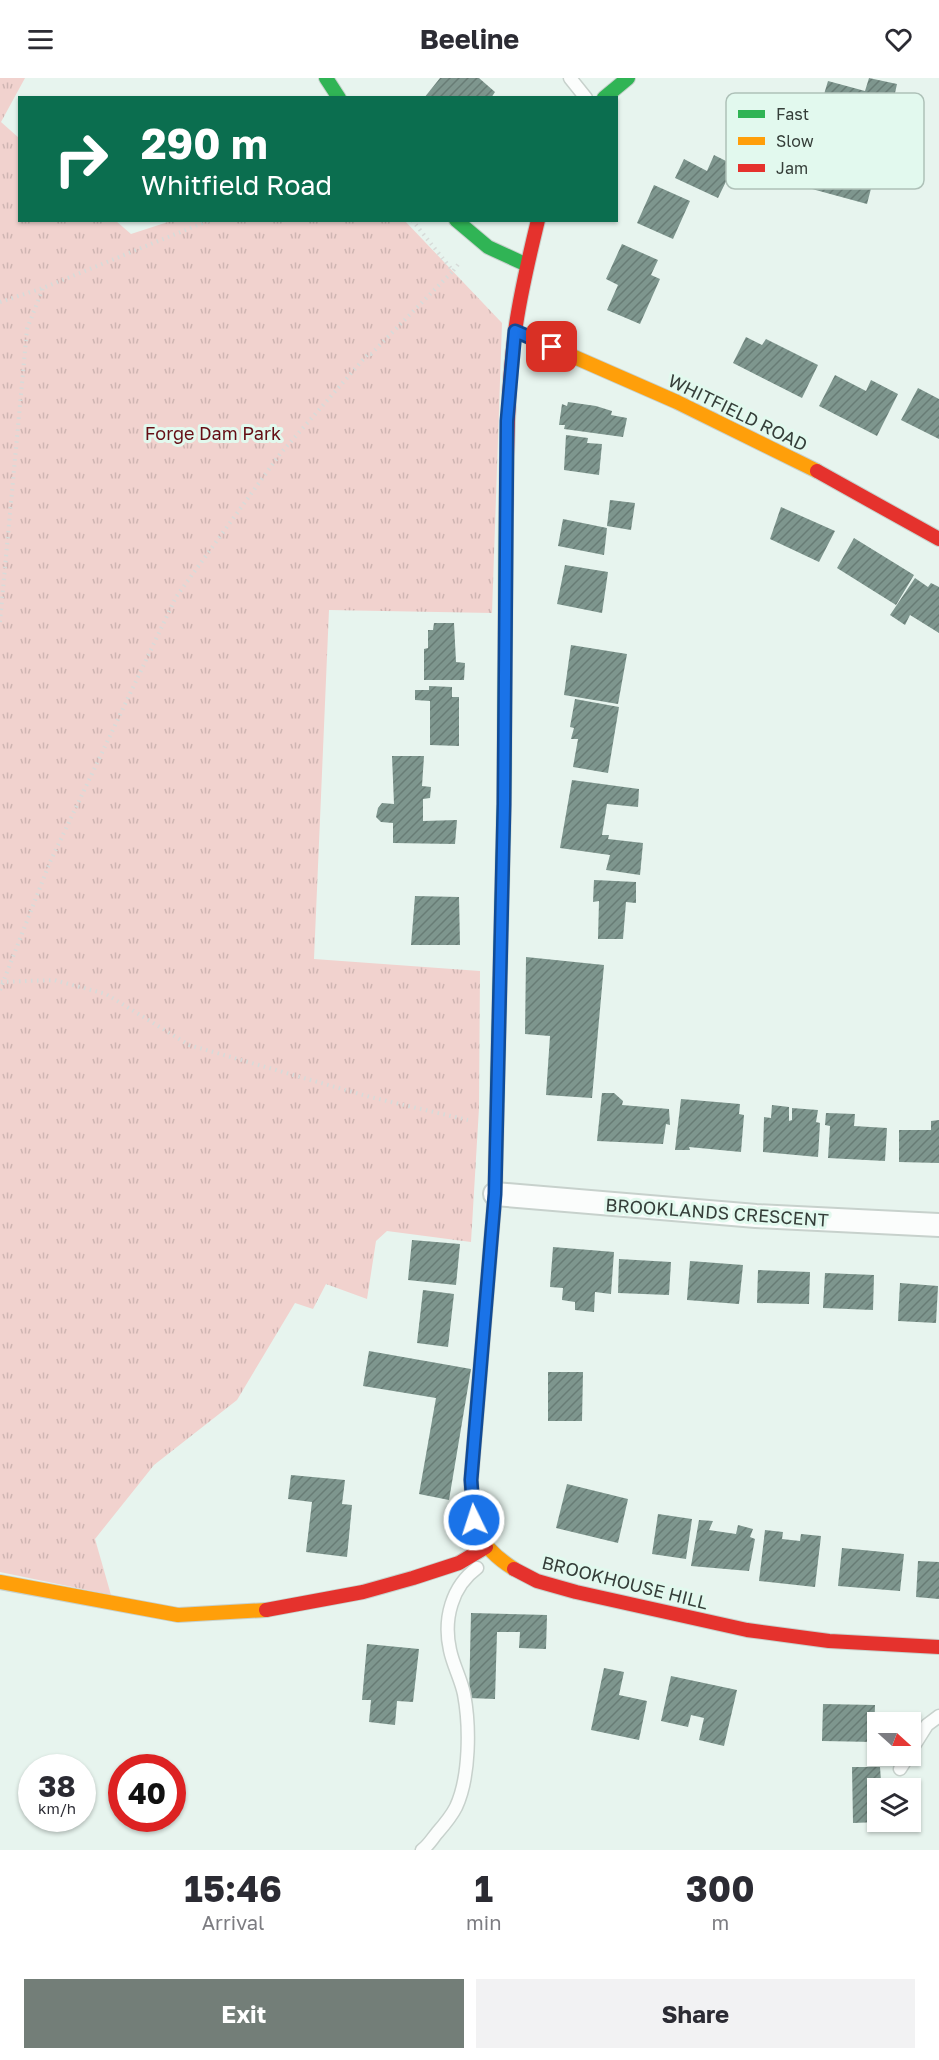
<!DOCTYPE html>
<style>
body{margin:0;font-family:"Golos Text",sans-serif;background:#f2f2f3;color:#2b2b33;height:100vh;display:flex;flex-direction:column;font-size:22px;white-space:nowrap}
*{box-sizing:border-box;margin:0}
p{font-size:20px;color:#7c7c81}
.icon{flex:none;width:33px;height:33px;fill:none;stroke:currentColor;stroke-width:2;stroke-linecap:round;stroke-linejoin:round}
.map{position:relative;height:1772px;overflow:hidden}
.details{display:flex;flex-direction:column;background:#fff;flex:1}
.details>*{flex:none}
.top-card{position:absolute;left:18px;top:18px;width:600px;height:126px;border-radius:0px;box-shadow:0 2px 4px #0004;background:#0b6e4f;color:#fff;overflow:hidden}
.needle{width:39px;rotate:111deg}
.tools{position:absolute;left:867px;top:1634px;display:grid;gap:12px}
.tools a{display:grid;place-items:center;width:54px;height:54px;border-radius:0px;background:#fff;box-shadow:0 2px 4px #0004;font-size:30px}
.speed{position:absolute;left:18px;top:1676px;display:flex;gap:12px;font-size:30px;font-weight:700;text-align:center}
.speed>*{display:grid;place-content:center;width:78px;height:78px;border-radius:50%;background:#fff;box-shadow:0 2px 4px #0004;line-height:1}
.speed small{font-size:15px;font-weight:400}
.speed .limit{border:9px solid #d22;background:#fff;color:#111}
.pin{position:absolute;display:grid;place-items:center;width:51px;height:51px;color:#fff;margin:-26px;border-radius:12px;box-shadow:0 3px 9px #0006}
.me{position:absolute;width:66px;margin:-33px;rotate:356deg;stroke-linejoin:round;filter:drop-shadow(0 0 4px #0008)}
.turn{display:flex;align-items:center;gap:21px;height:126px;padding:0 24px;font-size:27px}
.turn .icon{width:78px;height:78px;stroke-width:2.5}
.turn b{display:block;font-size:42px;line-height:51px}
.eta{display:flex;justify-content:space-evenly;align-items:center;height:102px;text-align:center}
.eta b{font-size:36px;font-weight:700;line-height:42px}
.primary-button{display:flex;gap:12px;margin-top:auto;padding:12px 24px}
.primary-button a{flex:1;height:69px;border-radius:0px;background:#737e78;color:#fff;font-size:24px;font-weight:700;line-height:69px;text-align:center}
.primary-button a+a{background:#f2f2f3;color:#2b2b33}
header{display:flex;justify-content:space-between;align-items:center;height:78px;padding:0 24px;background:#fff;font-size:27px;font-weight:700}
.map>svg:first-child{display:block}
.park{fill:url(#park-tufts)}
.building{fill:url(#building-hatch)}
.lines{fill:none;stroke-linecap:round;stroke-linejoin:round}
.lane-casing{stroke:#c7d1cc;stroke-width:15}
.street-casing{stroke:#c7d1cc;stroke-width:26}
.fast-casing{stroke:#c7d1cc;stroke-width:16}
.slow-casing{stroke:#c7d1cc;stroke-width:16}
.jam-casing{stroke:#c7d1cc;stroke-width:16}
.path{stroke:#d7dbd9;stroke-width:4;stroke-dasharray:1.5 4.5;stroke-linecap:butt}
.lane{stroke:#fbfdfc;stroke-width:12}
.street{stroke:#fbfdfc;stroke-width:22}
.fast{stroke:#30b455;stroke-width:14}
.slow{stroke:#ff9f0a;stroke-width:14}
.jam{stroke:#e5322d;stroke-width:14}
.route-casing{stroke:#114b97;stroke-width:15}
.route{stroke:#1a73e8;stroke-width:10}
.labels{text-anchor:middle;dominant-baseline:central;stroke-width:6;stroke-linejoin:round;paint-order:stroke}
.street-label{font-size:18px;fill:#353e39;stroke:#e2f9ee}
.park-label{font-size:18px;fill:#650e15;stroke:#e2f9ee}
.key{fill:#e2f9ee;stroke:#aec1b8;stroke-width:1.5}
.key-label{font-size:16px;fill:#353e39}
</style>
<header><svg class="icon" aria-label="menu" viewBox="0 0 24 24"><path d="M4 6h16M4 12h16M4 18h16"/></svg>Beeline<svg class="icon" aria-label="heart" viewBox="0 0 24 24"><path d="M12 20l-8-8c-3-5 5-10 8-4 3-6 11-1 8 4z"/></svg></header>
<div class="map">
<svg width="939" height="1772" viewBox="0 0 939 1772">
<defs>
<pattern id="park-tufts" width="24" height="20" patternUnits="userSpaceOnUse" patternTransform="scale(1.5)"><rect width="24" height="20" fill="#f1d2ce"/><path d="M3 7l-1-3M5 7V3M7 7l1-3M15 17l-1-3M17 17v-4M19 17l1-3" fill="none" stroke="#cfb5b2"/></pattern>
<pattern id="building-hatch" width="6" height="6" patternUnits="userSpaceOnUse" patternTransform="scale(1.5)"><rect width="6" height="6" fill="#7e968e"/><path d="M-1 1l2-2M0 6l6-6M5 7l2-2" fill="none" stroke="#687c75"/></pattern>
</defs>
<rect width="100%" height="100%" fill="#e7f4ee"/>
<path class="park" d="M0 0H25L1 44 19 60 20 142 116 143 131 156 174 142 405 143 502 245 492 535 329 532 314 881 480 893 479 1030 471 1164 387 1153 376 1163 367 1221 326 1206 313 1231 295 1225 237 1322 154 1387 95 1461 111 1517 0 1494Z"/>
<path class="building" d="M440 0H479L495 14 491 20H424Z
M869 0 897 6 893 24 919 31 912 56 862 42 858 54 816 43 828 3 865 13Z
M803 49 851 61 843 91 874 99 867 126 812 111 814 105 769 93 776 71 795 76Z
M714 77 734 87 718 120 675 100 684 81 707 93Z
M654 107 690 123 673 161 637 145Z
M622 166 658 182 651 197 660 201 640 246 607 232 618 207 606 201Z
M746 259 762 267 766 261 818 287 802 320 733 285Z
M835 297 866 313 871 302 898 316 877 358 819 328Z
M918 310 939 321V361L901 342Z
M568 324 596 328 612 333 611 337 627 340 623 359 564 351 565 347H559L562 326 567 328Z
M566 357 588 360 587 365 602 366 599 397 564 392Z
M610 422 635 425 631 452 607 448Z
M781 429 835 453 819 484 770 461Z
M563 441 607 450 604 477 558 468Z
M854 460 914 497 896 527 837 490Z
M565 487 608 494 602 535 557 526Z
M915 500 928 509 931 505 939 509V555L910 537 905 547 890 537Z
M434 545H454L456 584 465 585 464 602H424V571L428 570V552H433Z
M571 567 627 576 618 626 564 617Z
M429 608 452 609V619H459V668L430 667V623L415 622V612H429Z
M575 621 619 629 608 695 573 689 578 661H571L574 650 570 649Z
M392 678H424L422 708 431 709 430 720 423 721V743L457 742 455 766 393 765V745L381 744 376 739 378 730 382 725 394 726Z
M572 702 639 711 638 729 607 726 602 757H609L608 761 643 765 640 797 606 792 610 777 560 770Z
M594 802 636 804V825L626 824 623 861H598L599 823 593 824Z
M415 818 459 819 460 867H411Z
M526 879 604 887 592 1020 546 1017 550 958 525 956Z
M602 1015H614L623 1023 622 1027 669 1031 670 1047 666 1046 663 1066 597 1063Z
M681 1021 740 1026 739 1036 744 1037 741 1074 689 1069 690 1072H675Z
M772 1027 789 1029V1043L792 1042V1030L818 1032 816 1044 820 1045 818 1079 763 1074 764 1039 771 1040Z
M826 1035 855 1036 854 1048 887 1050 885 1083 828 1080 830 1048 825 1047Z
M939 1042V1085L899 1084V1052H931V1043Z
M412 1162 460 1166 456 1207 408 1202Z
M553 1169 614 1174 611 1216 595 1214 594 1234 575 1232V1224L562 1222 563 1210 550 1209Z
M619 1181 671 1184 669 1217 618 1215Z
M690 1183 743 1187 739 1226 687 1222Z
M758 1192 810 1194 809 1226 757 1225Z
M825 1195 874 1197 873 1232 823 1230Z
M900 1205 938 1208 936 1245 898 1243Z
M423 1212 454 1216 448 1269 417 1265Z
M369 1273 471 1291 449 1422 419 1416 436 1320 363 1308Z
M548 1294H583L582 1343H548Z
M291 1397 345 1402 342 1426 352 1427 347 1479 306 1474 312 1424 288 1421Z
M567 1406 628 1421 618 1465 556 1450Z
M658 1436 692 1441 686 1481 652 1476Z
M699 1442 713 1443 709 1452 736 1456 738 1447 753 1451 750 1459 755 1461 749 1493 691 1488Z
M765 1452 783 1454 782 1461 800 1463 801 1456 821 1458 815 1509 759 1503Z
M842 1470 904 1476 900 1513 838 1508Z
M918 1483 939 1484V1521L916 1519Z
M471 1535 547 1537 546 1571 519 1570 520 1554H497L495 1621 469 1620Z
M367 1566 419 1571 413 1624 397 1623 395 1647 369 1644 371 1622H362Z
M604 1590 624 1594 619 1617 647 1623 639 1662 591 1652Z
M671 1598 737 1612 724 1668 699 1662 704 1640 691 1637 688 1649 661 1643Z
M823 1626 875 1627 874 1664 822 1663Z
M852 1689H880L881 1703H887L888 1710H878V1744L853 1745Z"/>
<g class="lines">
<defs>
<path id="lane" d="M570 0 586 20
M910 1674 927 1647 939 1638
M900 1691 909 1677
M422 1772C428 1768 432 1761 437 1755 444 1747 451 1739 456 1729 470 1699 470 1648 464 1616 461 1601 453 1587 450 1572 443 1541 452 1508 477 1490"/>
<path id="street" d="M495 1116 756 1138 939 1147"/>
<path id="fast" d="M326 0 339 20
M604 20 628 0
M456 142 488 169 527 187
M497 1026 504 726 506 437"/>
<path id="slow" d="M515 253 677 324 817 393
M497 1026 495 1116 471 1402C474 1446 473 1465 514 1491
M0 1504 178 1537 266 1532"/>
<path id="jam" d="M817 393 939 461
M506 437C507 376 507 315 515 254 520 216 529 179 538 142
M514 1491 537 1503 576 1514 747 1552 829 1563 939 1569
M266 1532 363 1514 413 1500 459 1485 486 1469"/>
</defs>
<use href="#lane" class="lane-casing"/>
<use href="#street" class="street-casing"/>
<use href="#fast" class="fast-casing"/>
<use href="#slow" class="slow-casing"/>
<use href="#jam" class="jam-casing"/>
<path class="path" d="M412 142 453 193 460 184
M0 224 43 210 210 142
M0 544 27 251 43 210
M1 904 54 902 106 916 189 967 370 1019 468 1042
M0 912 50 784 176 519 280 376 369 275 371 276 453 193"/>
<use href="#lane" class="lane"/>
<use href="#street" class="street"/>
<use href="#fast" class="fast"/>
<use href="#slow" class="slow"/>
<use href="#jam" class="jam"/>
</g>
<g class="lines">
<defs>
<path id="route" d="M474 1442 471 1402 495 1116 504 726 507 343 515 253 552 269"/>
</defs>
<use href="#route" class="route-casing"/>
<use href="#route" class="route"/>
</g>
<g class="labels">
<g class="street-label">
<text transform="translate(738 334) rotate(26)">WHITFIELD ROAD</text>
<text transform="translate(717 1134) rotate(4)">BROOKLANDS CRESCENT</text>
<text transform="translate(625 1504) rotate(14)">BROOKHOUSE HILL</text>
</g>
<g class="park-label">
<text x="213" y="355">Forge Dam Park</text>
</g>
</g>
<rect x="726" y="15" width="198" height="96" rx="9" class="key"/>
<rect x="738" y="32" width="27" height="8" fill="#30b455"/>
<rect x="738" y="59" width="27" height="8" fill="#ff9f0a"/>
<rect x="738" y="86" width="27" height="8" fill="#e5322d"/>
<g class="key-label">
<text x="776" y="42">Fast</text>
<text x="776" y="69">Slow</text>
<text x="776" y="96">Jam</text>
</g>
</svg>
<div class="tools">
<a><svg class="needle" viewBox="-14 -14 28 28"><path d="M0-13l5 13h-10z" fill="#e53935"/><path d="M0 13l5-13h-10z" fill="#7c7c81"/></svg></a>
<a><svg class="icon" aria-label="layers" viewBox="0 0 24 24"><path d="M12 4l9 5-9 5-9-5zM3 14l9 5 9-5"/></svg></a>
</div>
<div class="speed"><div>38<small>km/h</small></div><div class="limit">40</div></div>
<div class="pin" style="left:552px;top:269px;background:#d93025"><svg class="icon" aria-label="arrive" viewBox="0 0 24 24"><path d="M6 21V4h12l-3 4 3 4H6"/></svg></div>
<svg class="me" style="left:474px;top:1442px" viewBox="-20 -20 40 40"><circle r="17" fill="#1a73e8" stroke="#fff" stroke-width="3"/><path d="M0-11L8 9 0 5-8 9z" fill="#fff"/></svg>
<div class="top-card">
<div class="turn"><svg class="icon" aria-label="right" viewBox="0 0 24 24"><path d="M7 20v-9h11M14 6l5 5-5 5"/></svg><div><b>290 m</b>Whitfield Road</div></div>
</div>
</div>
<section class="details">
<div class="eta">
<div><b>15:46</b><p>Arrival</p></div>
<div><b>1</b><p>min</p></div>
<div><b>300</b><p>m</p></div>
</div>
<div class="primary-button"><a>Exit</a><a>Share</a></div>
</section>
